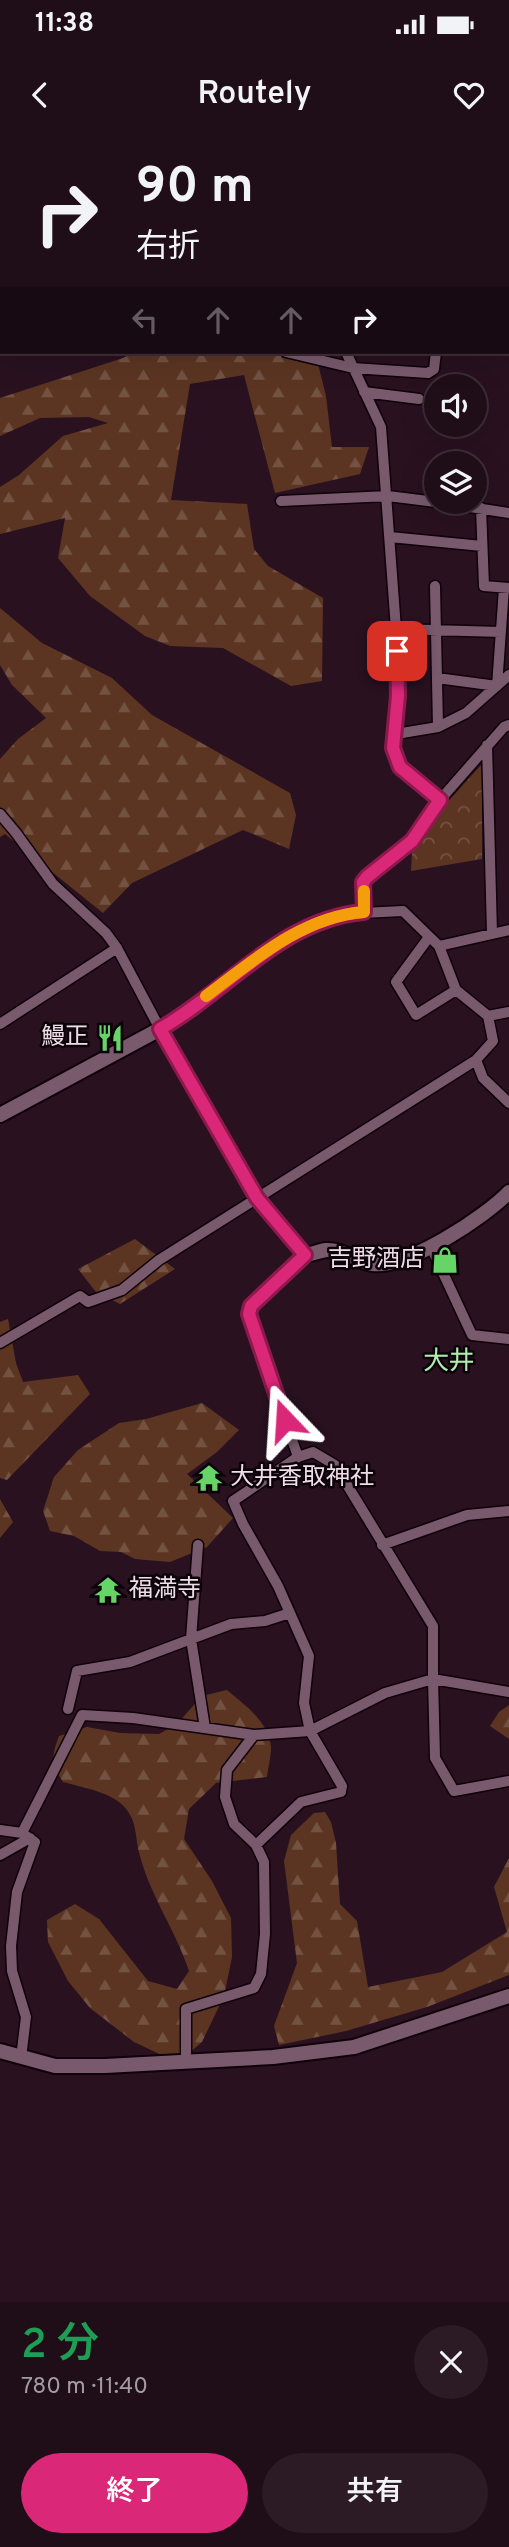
<!DOCTYPE html>
<html lang="ja">
<meta charset="utf-8">
<style>
body{margin:0;font-family:Overpass,"Noto Sans JP",sans-serif;background:#2c1b25;color:#f1f3f6;height:100vh;display:flex;flex-direction:column;font-size:26px;white-space:nowrap}
*{box-sizing:border-box;margin:0}
p{font-size:23px;color:#a19ca2}
.icon{flex:none;width:38px;height:38px;fill:none;stroke:currentColor;stroke-width:2;stroke-linecap:round;stroke-linejoin:round}
.map{position:relative;height:2162px;overflow:hidden}
.details{display:flex;flex-direction:column;background:#1f0d18;flex:1}
.details>*{flex:none}
.top-card{position:absolute;left:0px;top:0px;width:509px;height:214px;box-shadow:0 7px 28px #0002,0 0 0 2px #3c2d37;background:#1f0d18;color:#f1f3f6;overflow:hidden}
.tools{position:absolute;left:424px;top:234px;display:grid;gap:14px}
.tools a{display:grid;place-items:center;width:63px;height:63px;border-radius:50%;background:#1f0d18;box-shadow:0 7px 28px #0002,0 0 0 2px #3c2d37;font-size:35px}
.pin{position:absolute;display:grid;place-items:center;width:60px;height:60px;color:#fff;margin:-30px;border-radius:14px;box-shadow:0 4px 10px #0006}
.me{position:absolute;width:77px;margin:-38px;rotate:340deg;stroke-linejoin:round;filter:drop-shadow(0 0 5px #0008)}
.turn{display:flex;align-items:center;gap:24px;height:147px;padding:0 21px;font-size:32px}
.turn .icon{width:91px;height:91px;stroke-width:2.5}
.turn b{display:block;font-size:49px;line-height:60px}
.lanes{display:flex;align-items:center;height:66px;padding:0 21px;background:#0003;justify-content:center;gap:35px;direction:ltr}
.lanes .off{opacity:.35}
.round{display:grid;place-items:center;flex:none;width:74px;height:74px;border-radius:37px;background:#2c1b25}
.overview{display:flex;align-items:center;justify-content:space-between;height:119px;padding:0 21px}
h1{font-size:42px;font-weight:600;line-height:52px;color:#1e9e55}
.button{display:flex;gap:14px;margin-top:auto;padding:14px 21px}
.button a{flex:1;height:80px;border-radius:42px;background:#db2777;color:#fff;font-size:28px;font-weight:600;line-height:80px;text-align:center}
.button a+a{background:#2c1b25;color:#f1f3f6}
.status{display:flex;justify-content:space-between;align-items:center;height:49px;padding:0 35px;background:#1f0d18;direction:ltr}
.status svg{height:19px;fill:currentColor}
header{display:flex;justify-content:space-between;align-items:center;height:91px;padding:0 21px;background:#1f0d18;font-size:32px;font-weight:600}
.map>svg:first-child{display:block}
.forest{fill:url(#forest-firs)}
.park{fill:url(#park-crowns)}
.lines{fill:none;stroke-linecap:round;stroke-linejoin:round}
.street-casing{stroke:#10010a;stroke-width:13}
.secondary-casing{stroke:#10010a;stroke-width:18}
.primary-casing{stroke:#10010a;stroke-width:18}
.street{stroke:#785a6c;stroke-width:10}
.secondary{stroke:#785a6c;stroke-width:14}
.primary{stroke:#a371b6;stroke-width:14}
.route-casing{stroke:#8e194d;stroke-width:18}
.route{stroke:#db2777;stroke-width:12}
.slow{stroke:#f59e0b;stroke-width:12}
.labels{text-anchor:middle;dominant-baseline:central;stroke-width:5;stroke-linejoin:round;paint-order:stroke}
.poi-label{font-size:24px;fill:#eedce6;stroke:#0b0308;text-anchor:end}
.neighbourhood-label{font-size:26px;fill:#b1ebaf;stroke:#0b0308}
</style>
<div class="status"><b>11:38</b><svg viewBox="0 0 49 12"><path d="M0 12V9h3v3zM5 12V6h3v6zM10 12V3h3v9zM15 12V0h3v12zM26 1h20v11H26zM47 4h2v5h-2z"/></svg></div>
<header><svg class="icon" aria-label="back" viewBox="0 0 24 24"><path d="M15 5l-7 7 7 7"/></svg>Routely<svg class="icon" aria-label="heart" viewBox="0 0 24 24"><path d="M12 20l-8-8c-3-5 5-10 8-4 3-6 11-1 8 4z"/></svg></header>
<div class="map">
<svg width="509" height="2162" viewBox="0 0 509 2162">
<defs>
<pattern id="forest-firs" width="22" height="20" patternUnits="userSpaceOnUse" patternTransform="scale(1.75)"><rect width="22" height="20" fill="#5b3522"/><path d="M5 1l3.5 6h-7zM16 11l3.5 6h-7z" fill="#735242"/></pattern>
<pattern id="park-crowns" width="20" height="18" patternUnits="userSpaceOnUse" patternTransform="scale(1.75)"><rect width="20" height="18" fill="#5b3522"/><path d="M2 6a3 3 0 1 1 6 0M12 15a3 3 0 1 1 6 0" fill="none" stroke="#735242"/></pattern>
</defs>
<rect width="100%" height="100%" fill="#291120"/>
<path class="forest" d="M135 212H299L316 216 326 256 332 307H369L360 334 275 353 244 235 190 244 171 360 247 364 254 409 268 426 323 458 322 541 291 546 223 508 170 506 145 496 90 456 58 418 65 378 0 394V347L19 335 63 296 108 283 89 277 40 278 0 296V258L123 218Z
M0 468 42 503 112 538 152 575 290 653 296 675 289 709 243 690 132 743 103 773 5 694 0 697V619L18 599 46 578 12 545 0 525Z
M135 1099 175 1129 120 1164 96 1152 78 1129Z
M8 1179 16 1223 23 1242 78 1235 90 1254 7 1340 0 1338V1182Z
M202 1263 239 1290 217 1312 187 1334 233 1378 207 1407 170 1422 135 1419 121 1412 100 1411 74 1396 50 1391 43 1371 54 1337 78 1310 119 1283 146 1279Z
M0 1359 13 1382 0 1398Z
M227 1550C245 1565 270 1583 271 1608 271 1617 268 1628 267 1637L216 1643 189 1669 184 1699 212 1741 231 1778 232 1817 224 1856 202 1902 188 1914 172 1920 134 1902 90 1868 68 1841 48 1802 47 1780 75 1764 99 1779 148 1841 177 1849 189 1831C176 1791 151 1757 140 1716 134 1696 139 1678 119 1662 105 1651 81 1647 63 1642 51 1623 51 1618 59 1596L87 1587 120 1593 159 1594 177 1584 202 1556Z
M509 1565V1599L490 1586 499 1572Z
M325 1672 331 1682 336 1703 340 1764 357 1781 368 1847 442 1832 507 1792 494 1747 509 1718V1835L427 1867 346 1891 279 1905 274 1886 297 1823 284 1721 291 1695 314 1673Z"/>
<path class="park" d="M482 624V719L411 731 412 710 444 666Z"/>
<g class="lines">
<defs>
<path id="street" d="M330 2 339 0
M508 140H509
M0 170 2 169
M286 212 353 228 428 233 434 229 436 212
M346 212 381 287 396 489 398 556 393 608 400 627 440 660
M364 252 419 259
M281 361 388 356 436 362
M437 362 509 373
M481 368 484 446 509 448
M390 397 482 406
M435 446 438 587
M396 489 501 492
M437 538 497 546 504 448
M396 594 438 587 466 573 509 535
M487 605 492 793
M0 674 16 693 53 744 106 793 117 808 160 889 288 796 341 774 403 771 439 806 456 850 488 876 509 872
M364 772 363 742 367 737 413 701 440 660 504 587 509 585
M429 797 396 842 416 875 456 850
M439 806 509 790
M488 876 493 901 476 920 483 938 509 963
M0 884 117 808
M431 1107 472 1195 509 1199
M0 1203 80 1156 88 1162 122 1150 159 1120 476 920
M298 1317 313 1312 335 1325 433 1486V1539L509 1552
M198 1405 191 1499 205 1588
M382 1405 467 1375 509 1371
M68 1569 77 1531 130 1522 231 1484 265 1481 290 1473
M0 1690 22 1693 35 1702 17 1752 11 1806 12 1831 26 1877 21 1918
M22 1693 82 1575 133 1578 254 1595 310 1591 385 1553 433 1539 435 1618 454 1651 509 1641
M256 1705 301 1662 341 1652 342 1646 310 1591 304 1563 309 1516 278 1446 243 1384 233 1361 298 1317 249 1174 252 1166 305 1115
M0 1715 30 1698
M186 1921V1869L254 1848 261 1834 265 1794 264 1722 256 1705 234 1684 225 1657 227 1630 254 1595"/>
<path id="secondary" d="M0 975 160 889 257 1058 305 1115C312 1114 320 1111 326 1110 342 1109 357 1122 373 1124 408 1128 485 1077 509 1052
M0 1911 55 1926H105L273 1917 354 1907 509 1856"/>
<path id="primary" d="M131 0 169 2
M508 99H509"/>
</defs>
<use href="#street" class="street-casing"/>
<use href="#secondary" class="secondary-casing"/>
<use href="#primary" class="primary-casing"/>
<use href="#street" class="street"/>
<use href="#secondary" class="secondary"/>
<use href="#primary" class="primary"/>
</g>
<g class="lines">
<defs>
<path id="route" d="M285 1280 249 1174 251 1166 305 1115 257 1058 160 889C229 850 281 779 364 772L363 742 367 737 412 701 440 660 400 627 393 608 398 556 397 511"/>
</defs>
<use href="#route" class="route-casing"/>
<use href="#route" class="route"/>
<path class="slow" d="M206 856C254 820 302 777 364 772V751"/>
</g>
<defs>
<symbol id="restaurant-bare" viewBox="-9 -9 18 18"><path d="M-5-6h1v4h1v-4h1v4h1v-4h1v5L-1.5 .5V6h-2V.5L-5-1ZM5-6V6H3V1.5H1.5Q1.5-4 5-6Z" fill="#66d466" stroke="#0b0308" stroke-width="2.5" paint-order="stroke"/></symbol>
<symbol id="shop-bare" viewBox="-9 -9 18 18"><path d="M-5-2.5h2.3a2.7 3.5 0 0 1 5.4 0H5L5.5 6h-11ZM-1.5-2.5h3a1.5 2.3 0 0 0-3 0Z" fill="#66d466" stroke="#0b0308" stroke-width="2.5" paint-order="stroke"/></symbol>
<symbol id="temple-bare" viewBox="-9 -9 18 18"><path d="M0-6L5-2H3V0L6.5 2.5H4V6H1.5V3h-3V6H-4V2.5H-6.5L-3 0V-2H-5Z" fill="#66d466" stroke="#0b0308" stroke-width="2.5" paint-order="stroke"/></symbol>
</defs>
<g fill-rule="evenodd">
<use href="#restaurant-bare" x="91" y="879" width="38" height="38"/>
<use href="#shop-bare" x="426" y="1101" width="38" height="38"/>
<use href="#temple-bare" x="190" y="1319" width="38" height="38"/>
<use href="#temple-bare" x="89" y="1431" width="38" height="38"/>
</g>
<g class="labels">
<g class="poi-label">
<text x="89" y="898">鰻正</text>
<text x="424" y="1120">吉野酒店</text>
<text x="230" y="1338" text-anchor="start">大井香取神社</text>
<text x="129" y="1450" text-anchor="start">福満寺</text>
</g>
<g class="neighbourhood-label">
<text x="449" y="1222">大井</text>
</g>
</g>
</svg>
<div class="tools">
<a><svg class="icon" aria-label="sound" viewBox="0 0 24 24"><path d="M4 9h4l5-4v14l-5-4H4zM17 9q2 3 0 6"/></svg></a>
<a><svg class="icon" aria-label="layers" viewBox="0 0 24 24"><path d="M12 4l9 5-9 5-9-5zM3 14l9 5 9-5"/></svg></a>
</div>
<div class="pin" style="left:397px;top:511px;background:#d93025"><svg class="icon" aria-label="arrive" viewBox="0 0 24 24"><path d="M6 21V4h12l-3 4 3 4H6"/></svg></div>
<svg class="me" style="left:285px;top:1280px" viewBox="-20 -20 40 40"><path d="M0-17L14 15 0 8-14 15z" fill="#db2777" stroke="#fff" stroke-width="4"/></svg>
<div class="top-card">
<div class="turn"><svg class="icon" aria-label="right" viewBox="0 0 24 24"><path d="M7 20v-9h11M14 6l5 5-5 5"/></svg><div><b>90 m</b>右折</div></div>
<div class="lanes"><svg class="icon off" aria-label="left" viewBox="0 0 24 24"><path d="M17 20v-9H6M10 6l-5 5 5 5"/></svg><svg class="icon off" aria-label="ahead" viewBox="0 0 24 24"><path d="M12 20V5M6 11l6-6 6 6"/></svg><svg class="icon off" aria-label="ahead" viewBox="0 0 24 24"><path d="M12 20V5M6 11l6-6 6 6"/></svg><svg class="icon" aria-label="right" viewBox="0 0 24 24"><path d="M7 20v-9h11M14 6l5 5-5 5"/></svg></div>
</div>
</div>
<section class="details">
<div class="overview"><div><h1>2 分</h1><p>780 m · 11:40</p></div><a class="round"><svg class="icon" aria-label="close" viewBox="0 0 24 24"><path d="M6 6l12 12M18 6L6 18"/></svg></a></div>
<div class="button"><a>終了</a><a>共有</a></div>
</section>
